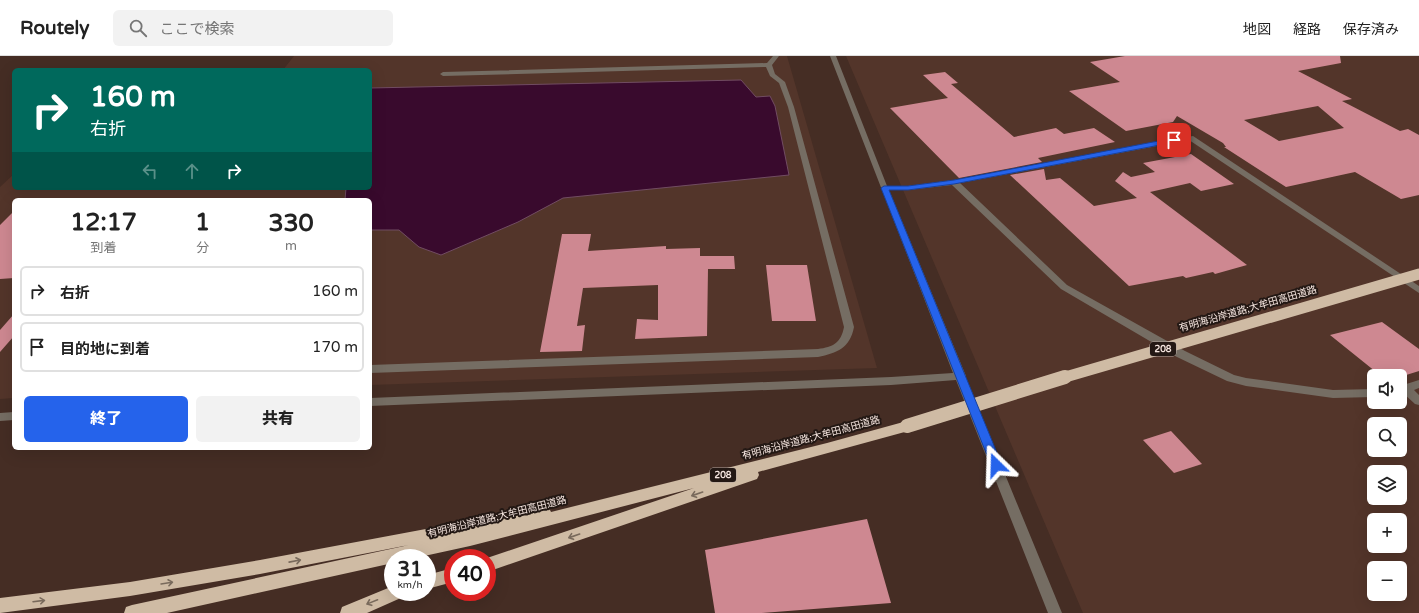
<!DOCTYPE html>
<html lang="ja">
<meta charset="utf-8">
<style>
body{margin:0;font-family:"Varela Round","Noto Sans JP",sans-serif;background:#f2f2f2;color:#222;height:100vh;display:flex;flex-direction:column;font-size:15px;white-space:nowrap}
*{box-sizing:border-box;margin:0}
p{font-size:13px;color:#767676}
.icon{flex:none;width:22px;height:22px;fill:none;stroke:currentColor;stroke-width:2;stroke-linecap:round;stroke-linejoin:round}
.map{position:relative;flex:1;overflow:hidden}
.panel{position:absolute;left:12px;top:142px;width:360px;height:252px;display:flex;flex-direction:column;background:#fff;border-radius:6px;box-shadow:0 4px 16px #0002}
.panel>*{flex:none}
.guide{position:absolute;left:12px;top:12px;width:360px;height:122px;border-radius:6px;box-shadow:0 4px 16px #0002;background:#00695c;color:#fff;overflow:hidden}
.fabs{position:absolute;left:1367px;top:313px;display:grid;gap:8px}
.fabs a{display:grid;place-items:center;width:40px;height:40px;border-radius:6px;background:#fff;box-shadow:0 4px 16px #0002;font-size:20px}
.speed{position:absolute;left:384px;top:493px;display:flex;gap:8px;font-size:20px;font-weight:700;text-align:center}
.speed>*{display:grid;place-content:center;width:52px;height:52px;border-radius:50%;background:#fff;box-shadow:0 4px 16px #0002;line-height:1}
.speed small{font-size:10px;font-weight:400}
.speed .limit{border:6px solid #d22;background:#fff;color:#111}
.pin{position:absolute;display:grid;place-items:center;width:34px;height:34px;color:#fff;margin:-17px;border-radius:8px;box-shadow:0 2px 6px #0006}
.me{position:absolute;width:44px;margin:-22px;rotate:338deg;stroke-linejoin:round;filter:drop-shadow(0 0 3px #0008)}
.turn{display:flex;align-items:center;gap:14px;height:84px;padding:0 12px;font-size:18px}
.turn .icon{width:52px;height:52px;stroke-width:2.5}
.turn b{display:block;font-size:28px;line-height:34px}
.lanes{display:flex;align-items:center;height:38px;padding:0 12px;background:#0003;justify-content:center;gap:20px;direction:ltr}
.lanes .off{opacity:.35}
.eta{display:flex;justify-content:space-evenly;align-items:center;height:68px;text-align:center}
.eta b{font-size:24px;font-weight:800;line-height:28px}
.cta{display:flex;gap:8px;margin-top:auto;padding:8px 12px}
.cta a{flex:1;height:46px;border-radius:6px;background:#2563eb;color:#fff;font-size:16px;font-weight:800;line-height:46px;text-align:center}
.cta a+a{background:#f2f2f2;color:#222}
ul{padding:0;list-style:none}
li{display:flex;align-items:center;gap:12px;height:50px;margin:0 8px 6px;padding:0 4px;border:2px solid #e0e0e0;border-radius:6px}
li div{flex:1}
li b{display:block;font-size:15px}
li em{font-style:normal}
header{display:flex;align-items:center;gap:24px;box-sizing:border-box;height:56px;padding:0 20px;background:#fff;border-bottom:1px solid #e0e0e0}
header strong{font-size:19px}
nav{display:flex;gap:22px;margin-inline-start:auto;font-size:14px}
.search{width:280px;height:36px;background:#f2f2f2;display:flex;align-items:center;gap:10px;box-sizing:border-box;padding:0 14px;border-radius:6px;color:#767676;font-size:15px}
.map>svg:first-child{display:block}
.built{fill:#53352a;fill-rule:evenodd}
.water{fill:#390a2d;stroke:#714c62}
.building{fill:#ce8891;fill-rule:evenodd}
.lines{fill:none;stroke-linecap:round;stroke-linejoin:round}
.minor{fill:#756d63;fill-rule:evenodd}
.highway{fill:#cfbba4;fill-rule:evenodd}
.highway-bridge-far1{stroke:#cfbba4;stroke-width:11}
.highway-bridge{stroke:#cfbba4;stroke-width:14}
.oneway{stroke:#796a5c}
.route{fill:#2563eb;stroke:#184099}
.labels{text-anchor:middle;dominant-baseline:central;stroke-width:4;stroke-linejoin:round;paint-order:stroke}
.shield{fill:#231814;stroke:#b6a8a2;stroke-width:1}
.shield-label{font-size:9px;font-weight:bold;fill:#f5e5df}
.street-label{font-size:10px;fill:#f5e5df;stroke:#231814}
</style>
<header>
<strong>Routely</strong>
<div class="search"><svg class="icon" aria-label="search" viewBox="0 0 24 24"><circle cx="10" cy="10" r="6"/><path d="M15 15l6 6"/></svg>ここで検索</div>
<nav><a>地図</a><a>経路</a><a>保存済み</a></nav>
</header>
<div class="map">
<svg width="1419" height="557" viewBox="0 0 1419 557">
<rect width="100%" height="100%" fill="#452d24"/>
<path class="built" d="M294 0H787L877 312 370 329V144H14V342L0 343V131L14 118V132H370V14H283Z
M846 0H1419V557H1083ZM1374 320H1400V346H1374ZM1374 368H1400V394H1374ZM1374 416H1400V442H1374ZM1374 464H1400V490H1374ZM1374 512H1400V538H1374Z"/>
<path class="water" d="M741 24 756 41 770 40 775 50 789 119 563 142 518 166 441 199 419 191 399 174H370V144H345L346 132H370V32Z"/>
<path class="building" d="M1125 0H1340L1341 7 1298 15 1352 43 1342 45 1400 75 1408 73 1419 79V139L1401 143 1355 116 1286 131 1224 91H1226L1223 87 1177 60 1173 66 1126 75 1069 35 1120 26 1090 6ZM1318 50 1344 72 1279 85 1244 64Z
M945 16 958 27 951 28 1014 81 1056 72 1064 78 1094 72 1115 86 1038 102 1042 106 959 122 890 52 948 42 923 19Z
M1191 98 1234 128 1201 135 1190 127 1150 136 1247 209 1215 218 1213 216 1186 222 1183 220 1129 230 1010 119 1044 113 1046 124 1060 122 1094 150 1137 142 1115 125 1123 116 1131 121 1155 116 1143 107Z
M14 155V222L0 223V169Z
M562 178H591L588 195 666 190V193L700 192V200H734L735 213H708L707 280 635 283 637 263 658 264V229L583 232 577 270 585 269 582 295 540 296Z
M766 209H807L816 265H772Z
M14 258V280L0 296V274Z
M1382 266 1419 293V315L1403 320H1381L1330 279Z
M1171 375 1202 408 1174 417 1143 384Z
M867 463 891 547 762 557H715L705 494Z"/>
<g class="lines">
<path class="minor" d="M773 0H779L772 9 775 18 785 26 794 51 854 271C850 292 837 297 818 301L370 317V309L818 293C833 291 841 287 844 271L788 51 779 27 770 20 766 11 443 20 440 18 443 16 767 7Z
M830 0H836L887 130H908L954 124 1193 80 1419 230V237L1189 84 960 127 1067 229 1185 295 1234 319 1246 322 1333 334 1374 333V341L1333 342 1246 330 1227 325 1177 301 1061 233 952 129 908 134H889L966 320 965 321 1062 557H1048L956 324 891 329 370 350V342L891 321 953 317Z
M1419 324V332L1414 334 1419 339V349L1415 348 1403 337 1400 338V330Z
M14 356V364L0 365V357Z"/>
<path class="highway" d="M907 365 912 366 914 370 912 374 758 416 759 419 757 423 487 516V502L694 432 470 490 415 502H393V507L167 557H124L126 551 132 549 409 489 260 518 130 540 0 557V542L130 526 260 504 544 451 549 452 551 456 827 387Z
M453 512V526L427 533V519Z
M393 530V536H405L403 541 367 557H340L342 551Z"/>
<path class="highway-bridge-far1" d="M1062 322 1419 218"/>
<path class="highway-bridge" d="M907 370 1065 321"/>
</g>
<defs><path id="oneway-shaft" d="M-6 0H5M1.5-3L5.5 0L1.5 3" fill="none" stroke-width="1.6" stroke-linecap="round" stroke-linejoin="round"/></defs>
<g class="oneway">
<use href="#oneway-shaft" transform="translate(697 438) rotate(161)"/>
<use href="#oneway-shaft" transform="translate(574 480) rotate(161)"/>
<use href="#oneway-shaft" transform="translate(295 505) rotate(-11)"/>
<use href="#oneway-shaft" transform="translate(167 527) rotate(-9)"/>
<use href="#oneway-shaft" transform="translate(39 545) rotate(-7)"/>
<use href="#oneway-shaft" transform="translate(372 546) rotate(158)"/>
</g>
<path class="route" d="M1174 82 1177 84 1176 86 954 128 908 134H889L1002 409 1000 412H992L881 132 884 130H908L954 124Z"/>
<g class="labels">
<g class="shield">
<rect x="1150" y="286" width="26" height="14" rx="3"/>
<rect x="710" y="412" width="26" height="14" rx="3"/>
</g>
<g class="shield-label">
<text x="1163" y="293">208</text>
<text x="723" y="419">208</text>
</g>
<g class="street-label">
<text transform="translate(1248 253) rotate(-16)">有明海沿岸道路;大牟田高田道路</text>
<text transform="translate(811 382) rotate(-15)">有明海沿岸道路;大牟田高田道路</text>
<text transform="translate(497 461) rotate(-14)">有明海沿岸道路;大牟田高田道路</text>
</g>
</g>
</svg>
<div class="fabs">
<a><svg class="icon" aria-label="sound" viewBox="0 0 24 24"><path d="M4 9h4l5-4v14l-5-4H4zM17 9q2 3 0 6"/></svg></a>
<a><svg class="icon" aria-label="search" viewBox="0 0 24 24"><circle cx="10" cy="10" r="6"/><path d="M15 15l6 6"/></svg></a>
<a><svg class="icon" aria-label="layers" viewBox="0 0 24 24"><path d="M12 4l9 5-9 5-9-5zM3 14l9 5 9-5"/></svg></a>
<a>+</a>
<a>−</a>
</div>
<div class="speed"><div>31<small>km/h</small></div><div class="limit">40</div></div>
<div class="pin" style="left:1174px;top:84px;background:#d93025"><svg class="icon" aria-label="arrive" viewBox="0 0 24 24"><path d="M6 21V4h12l-3 4 3 4H6"/></svg></div>
<svg class="me" style="left:996px;top:409px" viewBox="-20 -20 40 40"><path d="M0-17L14 15 0 8-14 15z" fill="#2563eb" stroke="#fff" stroke-width="4"/></svg>
<div class="guide">
<div class="turn"><svg class="icon" aria-label="right" viewBox="0 0 24 24"><path d="M7 20v-9h11M14 6l5 5-5 5"/></svg><div><b>160 m</b>右折</div></div>
<div class="lanes"><svg class="icon off" aria-label="left" viewBox="0 0 24 24"><path d="M17 20v-9H6M10 6l-5 5 5 5"/></svg><svg class="icon off" aria-label="ahead" viewBox="0 0 24 24"><path d="M12 20V5M6 11l6-6 6 6"/></svg><svg class="icon" aria-label="right" viewBox="0 0 24 24"><path d="M7 20v-9h11M14 6l5 5-5 5"/></svg></div>
</div>
<section class="panel">
<div class="eta">
<div><b>12:17</b><p>到着</p></div>
<div><b>1</b><p>分</p></div>
<div><b>330</b><p>m</p></div>
</div>
<ul>
<li><svg class="icon" aria-label="right" viewBox="0 0 24 24"><path d="M7 20v-9h11M14 6l5 5-5 5"/></svg><div><b>右折</b></div><em>160 m</em></li>
<li><svg class="icon" aria-label="arrive" viewBox="0 0 24 24"><path d="M6 21V4h12l-3 4 3 4H6"/></svg><div><b>目的地に到着</b></div><em>170 m</em></li>
</ul>
<div class="cta"><a>終了</a><a>共有</a></div>
</section>
</div>
